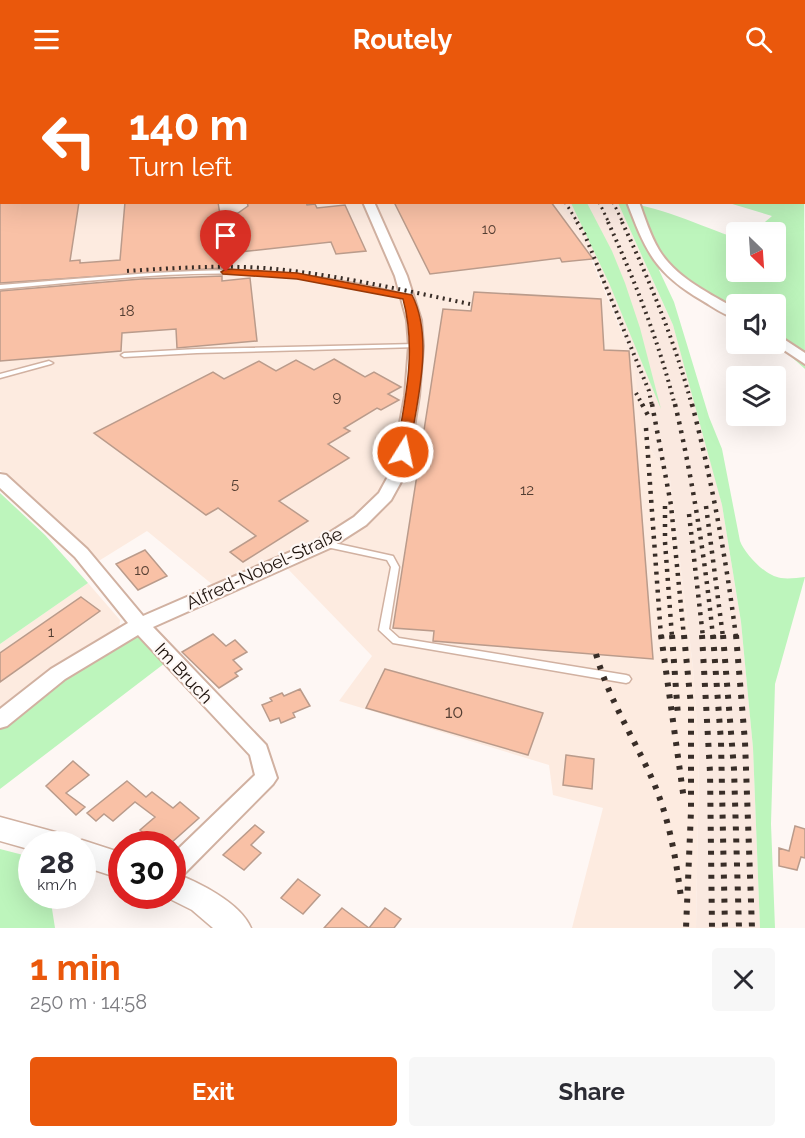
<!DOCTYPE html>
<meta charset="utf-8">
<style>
body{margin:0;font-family:Raleway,sans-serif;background:#f7f7f7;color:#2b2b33;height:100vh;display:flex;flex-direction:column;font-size:22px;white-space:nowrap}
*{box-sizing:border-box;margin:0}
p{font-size:20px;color:#7c7c81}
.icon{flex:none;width:33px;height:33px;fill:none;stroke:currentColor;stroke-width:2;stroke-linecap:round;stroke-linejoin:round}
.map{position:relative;height:850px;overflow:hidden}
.side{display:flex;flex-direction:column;background:#fff;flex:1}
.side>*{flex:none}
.top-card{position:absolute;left:0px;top:0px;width:806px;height:126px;box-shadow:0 6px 24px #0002;background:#ea580c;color:#fff;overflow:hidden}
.needle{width:39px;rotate:155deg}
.buttons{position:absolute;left:726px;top:144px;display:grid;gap:12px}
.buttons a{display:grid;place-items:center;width:60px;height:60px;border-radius:6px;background:#fff;box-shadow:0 6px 24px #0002;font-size:30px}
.speed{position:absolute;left:18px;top:753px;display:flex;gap:12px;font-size:30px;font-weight:700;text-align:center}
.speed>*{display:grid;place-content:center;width:78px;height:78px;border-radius:50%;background:#fff;box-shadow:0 6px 24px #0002;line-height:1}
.speed small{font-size:15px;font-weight:400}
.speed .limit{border:9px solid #d22;background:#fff;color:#111}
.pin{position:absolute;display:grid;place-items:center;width:51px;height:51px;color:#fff;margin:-62px -26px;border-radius:50% 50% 50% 0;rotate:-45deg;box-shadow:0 0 6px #0007}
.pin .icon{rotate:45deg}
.me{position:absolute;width:66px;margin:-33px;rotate:10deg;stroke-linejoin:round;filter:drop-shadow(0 0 4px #0008)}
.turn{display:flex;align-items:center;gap:21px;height:126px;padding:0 30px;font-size:27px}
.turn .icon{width:78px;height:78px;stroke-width:2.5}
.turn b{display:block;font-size:42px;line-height:51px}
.round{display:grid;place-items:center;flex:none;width:63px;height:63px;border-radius:6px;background:#f7f7f7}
.head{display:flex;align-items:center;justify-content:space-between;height:102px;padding:0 30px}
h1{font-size:36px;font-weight:700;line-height:45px;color:#ea580c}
.cta{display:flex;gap:12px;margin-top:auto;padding:12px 30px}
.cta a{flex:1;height:69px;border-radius:6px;background:#ea580c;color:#fff;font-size:24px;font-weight:700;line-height:69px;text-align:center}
.cta a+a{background:#f7f7f7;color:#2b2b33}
header{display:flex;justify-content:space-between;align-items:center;height:78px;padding:0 30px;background:#ea580c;color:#fff;font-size:27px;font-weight:700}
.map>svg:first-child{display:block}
.industrial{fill:#fdebe0}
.built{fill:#fae9e0}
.green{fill:#bdf5bc}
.building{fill:#f9c1a6;stroke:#ba9b8b;stroke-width:1.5}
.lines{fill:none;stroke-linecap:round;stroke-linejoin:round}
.service-casing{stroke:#d1b1a1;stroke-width:3}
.minor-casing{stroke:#d1b1a1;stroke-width:4}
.tertiary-casing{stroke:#d1b1a1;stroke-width:3}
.service{fill:#fff;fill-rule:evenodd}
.minor{fill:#fff;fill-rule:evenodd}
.tertiary{fill:#fff;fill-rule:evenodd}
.rail-far3{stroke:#382d27;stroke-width:3;stroke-dasharray:2 4;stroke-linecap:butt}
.rail-far2{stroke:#382d27;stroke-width:4;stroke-dasharray:2 4.5;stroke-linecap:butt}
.rail-far1{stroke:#382d27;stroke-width:4.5;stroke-dasharray:3 6;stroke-linecap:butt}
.rail{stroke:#382d27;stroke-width:6;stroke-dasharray:4 8;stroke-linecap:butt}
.route{fill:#ea580c;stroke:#983908;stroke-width:1.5}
.labels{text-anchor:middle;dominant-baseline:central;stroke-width:4.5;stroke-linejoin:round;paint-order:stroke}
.far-number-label{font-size:14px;fill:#543e32}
.number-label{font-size:15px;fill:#543e32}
.street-label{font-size:18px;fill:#1d120c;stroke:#fef7f4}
.near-number-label{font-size:18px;fill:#543e32}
</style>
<header><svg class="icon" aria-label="menu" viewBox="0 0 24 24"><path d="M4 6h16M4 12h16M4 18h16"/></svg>Routely<svg class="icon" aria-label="search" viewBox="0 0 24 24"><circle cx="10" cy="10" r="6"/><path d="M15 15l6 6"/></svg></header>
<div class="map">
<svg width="805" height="850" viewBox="0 0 805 850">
<rect width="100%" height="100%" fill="#fef7f4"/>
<path class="industrial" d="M0 0 109 1 2 2V124L568 125 637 291 642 357 670 402 693 589 699 678 696 850H572L603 730 553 717 549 687 339 623 372 578 285 488 224 516 147 453 97 484 0 392Z
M122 0H484L485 1 126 2Z
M88 505 120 542 119 552 0 632V566Z"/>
<path class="built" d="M560 125H618L673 247 698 333 722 427 741 544 753 670 760 850H696L699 678 693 589 670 402 642 357 635 291 622 253 590 175Z"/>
<path class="green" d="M804 118 805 291 776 265V226H736V240L714 227 661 190 659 192 674 224 709 339 722 371 740 463C745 476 765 498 781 500 788 501 797 500 805 499L775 606 771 746 775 850H760L753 670 741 544 722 427 673 247 618 125C651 124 703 149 736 160V194H776V154H753L772 138 729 125 804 124Z
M571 125H587L612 173 625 205 640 250 661 331 609 205Z
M0 415 45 457 88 505 0 566Z
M137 556 165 585 0 711V652L59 603Z
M0 771 31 779 32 818H50L55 850H0Z"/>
<path class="building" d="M0 124H79L70 183 80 182V185L120 182 125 124H218L220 137 238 135 248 128 247 124H306L307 127 315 126 317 130 345 127 366 173 336 176 331 164 221 176 222 190 0 205Z
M394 124H551L593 181 562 184 560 180 430 196Z
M222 198V203L250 200 257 263 177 270 176 251 122 255 121 273 0 283V213L141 201Z
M474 214 601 221 604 272 629 273 653 581 433 563 434 553 393 550 443 231 471 233Z
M334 281 365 299 374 294 401 309 388 316 399 322 381 332 377 330 344 350 350 353 328 366 349 380 279 423 308 443 243 484 230 474 256 458 218 430 206 437 94 355 213 294 224 301 259 283 276 293 296 282 314 292Z
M145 472 167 498 138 512 116 486Z
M81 519 100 533 0 604V575Z
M213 556 226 568 235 562 247 574 233 582 242 591 235 595 238 598 219 610 182 574Z
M385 591 543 635 528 677 366 630Z
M300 611 310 628 293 635 295 639 281 645 279 640 270 643 262 627 272 623 270 620 282 615 284 618Z
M566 677 594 681 592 711 563 707Z
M73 683 89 697 66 715 85 729 76 737 46 708Z
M127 703 146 719 152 714 173 730 180 724 199 740 171 765 162 757 154 764 140 752 155 739 135 724 113 743 104 736 96 743 87 735Z
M255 747 264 754 251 767 261 775 244 792 223 777Z
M795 748 805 751V780L801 779 797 792 779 788V770L789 773Z
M298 801 320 817 303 836 281 820Z
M342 830 369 850 385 830 401 841 394 850H324Z"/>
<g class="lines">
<defs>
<path id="service" d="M181 0H192L189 2H175Z
M0 64H2V68H0Z
M231 192C293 194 350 202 410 218L411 219 408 221C367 211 325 202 282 198 189 190 93 203 0 211V207C77 201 154 193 231 192Z
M416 266 419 268 418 269 197 275 124 279 121 277 124 275 197 271Z
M49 283 53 285 51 286 0 300V296Z
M325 463 393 478 399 489 389 551 399 560 626 597 629 598 631 601 629 604 626 605 393 565 379 552 391 489 387 482 322 468 321 466 322 464Z"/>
<path id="minor" d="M208 0H228L207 2Z
M0 78H2V84H0Z
M363 124H374L407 198 421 242 423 268 419 318 407 393 391 422 366 447 330 470 153 549 266 667 277 700 273 706 180 800 172 803V777L255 697 250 677 138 557 65 601 7 648 0 650V631L51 591 128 545 75 479 0 410V396L6 397 87 471 143 538 318 462 354 439 379 415 391 393 405 318 409 268 407 242 395 198Z
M627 124H639C645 140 650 157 659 172 676 200 709 215 736 231V240C725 238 713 229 703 223 655 195 646 174 627 124Z
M776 256 805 275V286L775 266Z"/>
<path id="tertiary" d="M0 739 66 757 70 766H32V772L0 763Z
M82 762 122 775V801L82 788V766H72Z
M172 794C198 804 240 824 251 850H213L192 832 164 818H172Z"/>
</defs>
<use href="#service" class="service-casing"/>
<use href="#minor" class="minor-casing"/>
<use href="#tertiary" class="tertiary-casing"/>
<use href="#service" class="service"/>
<use href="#minor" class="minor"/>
<use href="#tertiary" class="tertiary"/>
<path class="rail-far3" d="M467 0 470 2
M481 0 483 2
M565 124 578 145
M599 124 609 145
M613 124 623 145"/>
<path class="rail-far2" d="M577 144 584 155 649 313 652 328
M608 144C635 203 659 264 675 328
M622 144C650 203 675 264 692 328
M127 193C173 190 219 187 265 190 334 196 402 212 470 226
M636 315 643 328"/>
<path class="rail-far1" d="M642 326 650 341
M652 326 671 427 684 559
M675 326C693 403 705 480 713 559
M692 326C712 403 726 480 736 559
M646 350 661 559
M665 428V464L672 559
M706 428 723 559
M689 436 703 559"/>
<path class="rail" d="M661 557 684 722
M672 557 678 638
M684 557 691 628V733L686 850
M702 557 710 694 712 850
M713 557 721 664 725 850
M723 557 734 691 739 850
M736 557 745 664 752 850
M596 576C609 622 634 660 653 703 669 740 676 780 681 820"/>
</g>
<path class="route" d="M226 191 297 195 412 217C431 254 421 306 414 345 412 355 412 368 407 377H398L396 374C405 323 417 272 403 221L297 201 223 196 221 194Z"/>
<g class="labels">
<g class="far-number-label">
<text x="489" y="151">10</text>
</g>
<g class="number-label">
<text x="127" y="233">18</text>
<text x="337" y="319">9</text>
<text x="235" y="406">5</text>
<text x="527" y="412">12</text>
<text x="142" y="492">10</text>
<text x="51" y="554">1</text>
</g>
<g class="street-label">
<text transform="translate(264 490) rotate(-25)">Alfred-Nobel-Straße</text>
<text transform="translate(184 595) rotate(47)">Im Bruch</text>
</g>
<g class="near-number-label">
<text x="454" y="633">10</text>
</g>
</g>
</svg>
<div class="buttons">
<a><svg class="needle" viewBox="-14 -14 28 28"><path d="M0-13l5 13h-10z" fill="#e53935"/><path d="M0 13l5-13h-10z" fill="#7c7c81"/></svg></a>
<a><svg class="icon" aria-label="sound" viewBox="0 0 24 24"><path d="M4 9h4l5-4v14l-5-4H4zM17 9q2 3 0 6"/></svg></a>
<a><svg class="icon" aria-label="layers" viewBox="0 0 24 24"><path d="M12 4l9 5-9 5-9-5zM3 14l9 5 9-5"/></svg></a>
</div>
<div class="speed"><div>28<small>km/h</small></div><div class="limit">30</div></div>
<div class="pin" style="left:226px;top:194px;background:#d93025"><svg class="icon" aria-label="arrive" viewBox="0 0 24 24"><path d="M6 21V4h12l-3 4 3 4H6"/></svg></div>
<svg class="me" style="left:403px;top:374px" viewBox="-20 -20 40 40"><circle r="17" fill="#ea580c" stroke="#fff" stroke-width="3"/><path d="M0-11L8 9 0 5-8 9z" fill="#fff"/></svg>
<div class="top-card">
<div class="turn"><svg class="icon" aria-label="left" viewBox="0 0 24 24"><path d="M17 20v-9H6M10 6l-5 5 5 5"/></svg><div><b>140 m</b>Turn left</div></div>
</div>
</div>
<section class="side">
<div class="head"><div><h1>1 min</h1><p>250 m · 14:58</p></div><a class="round"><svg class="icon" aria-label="close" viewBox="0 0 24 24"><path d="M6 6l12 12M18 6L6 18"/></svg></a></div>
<div class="cta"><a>Exit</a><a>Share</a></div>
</section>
